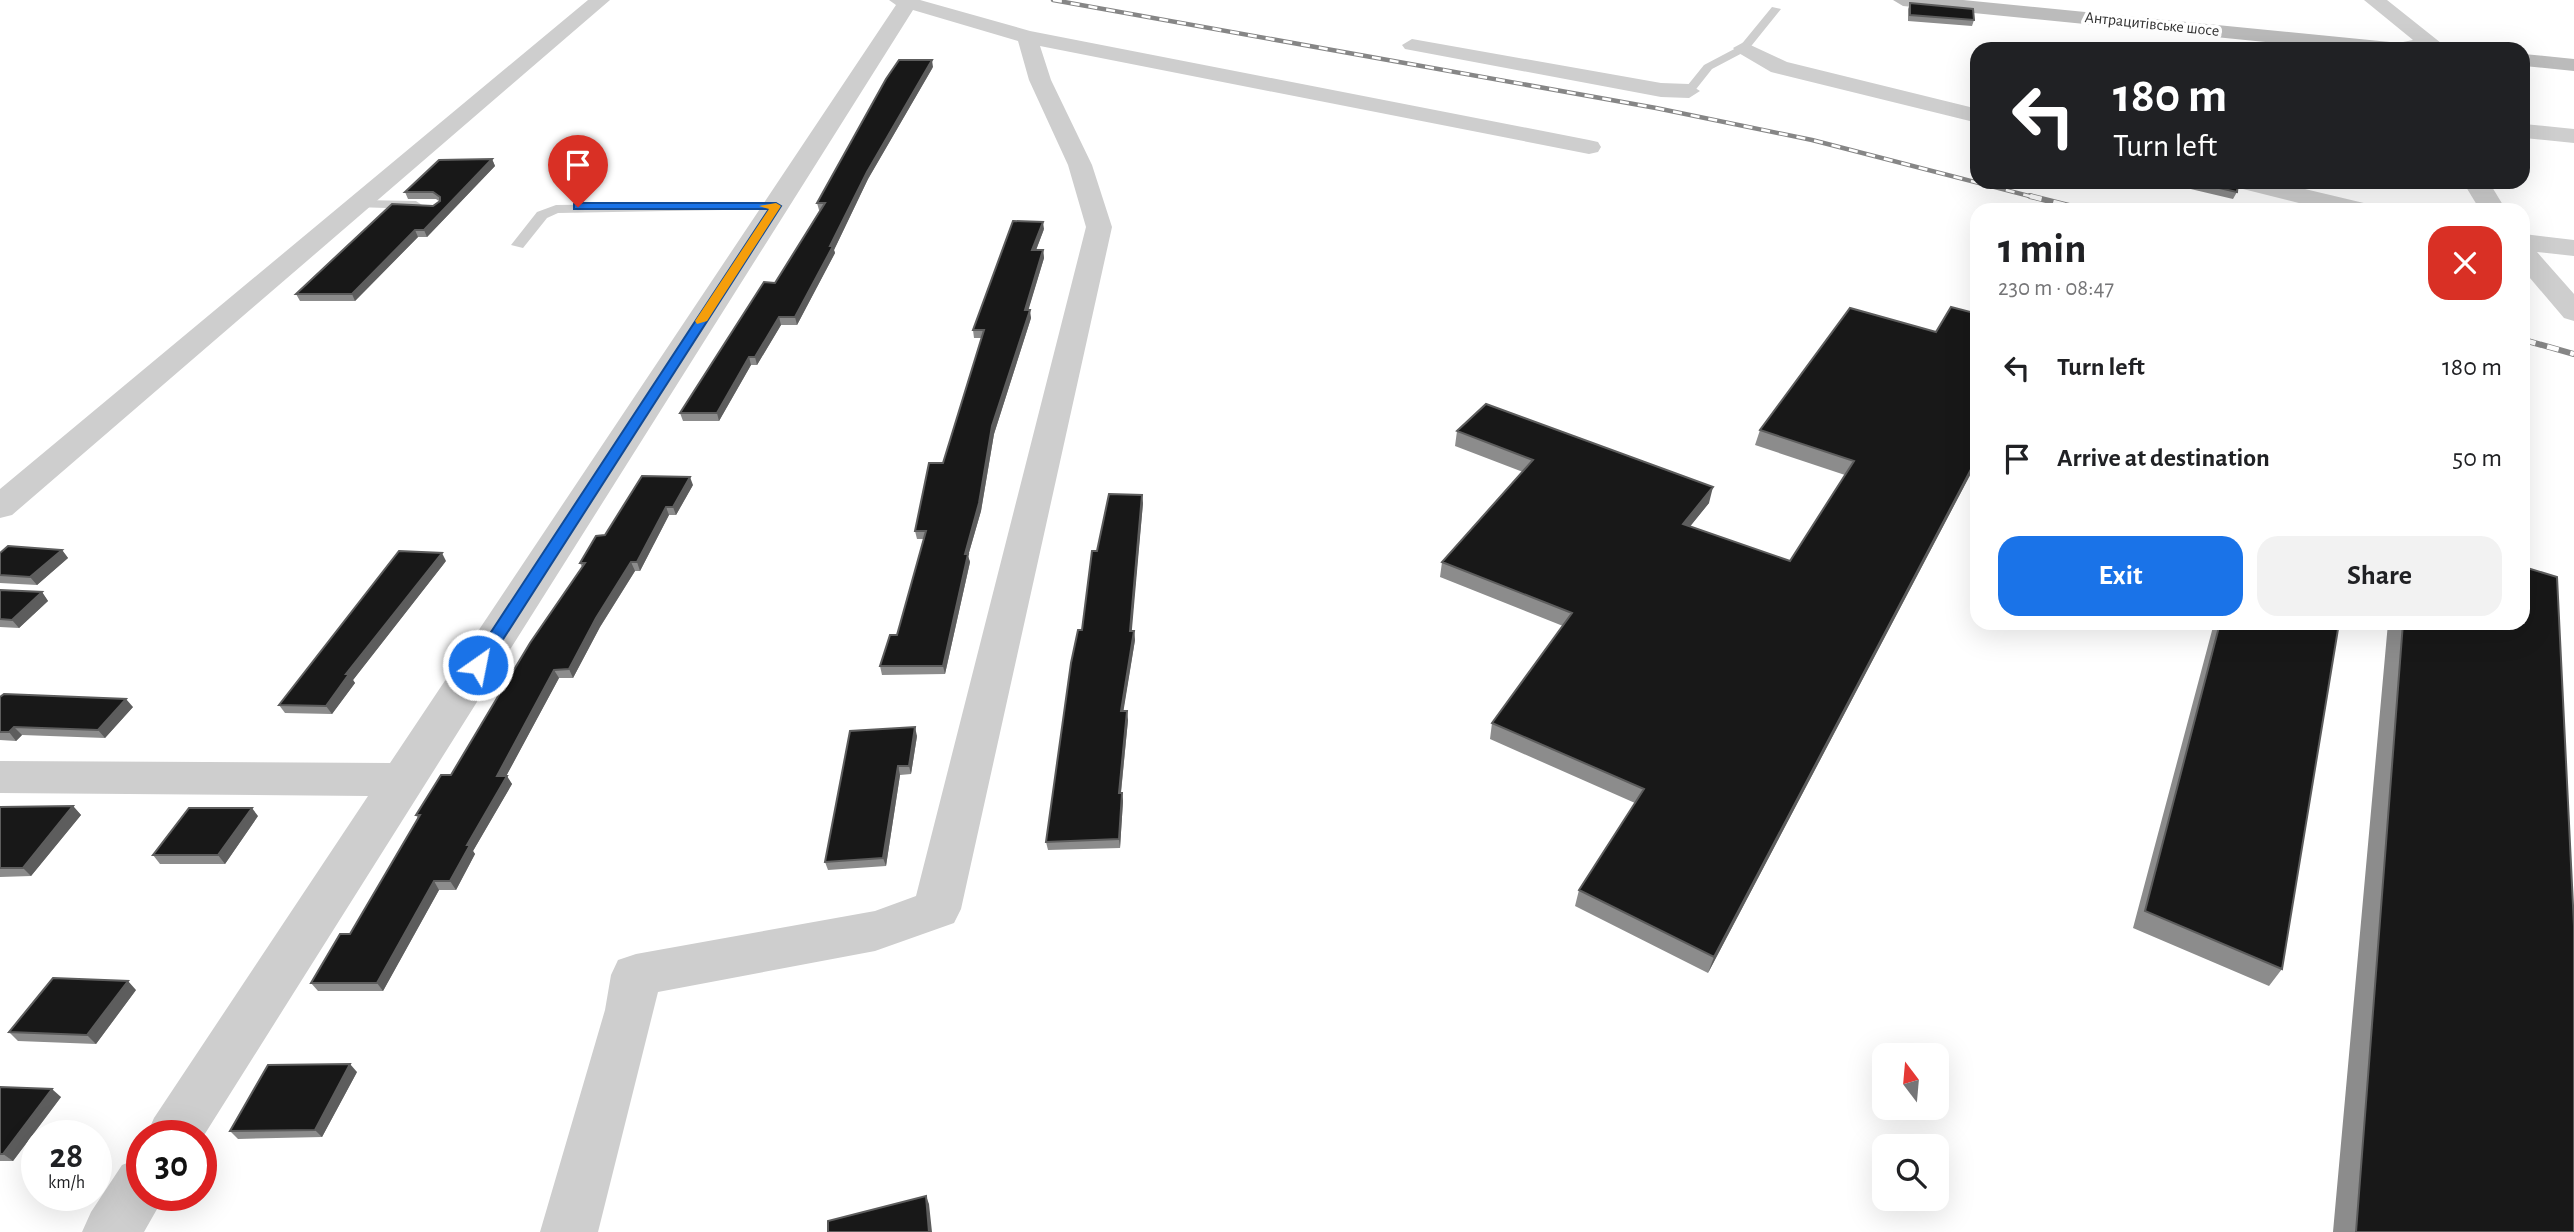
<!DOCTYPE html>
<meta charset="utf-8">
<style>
body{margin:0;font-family:"Alegreya Sans",sans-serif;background:#f2f2f2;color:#202124;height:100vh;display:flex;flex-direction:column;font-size:26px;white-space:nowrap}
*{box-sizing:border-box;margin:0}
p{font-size:23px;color:#757577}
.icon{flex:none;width:38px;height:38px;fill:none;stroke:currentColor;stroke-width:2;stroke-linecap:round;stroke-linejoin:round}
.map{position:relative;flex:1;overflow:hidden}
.sheet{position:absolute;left:1970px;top:203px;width:560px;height:427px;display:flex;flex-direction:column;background:#fff;border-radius:21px;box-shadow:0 7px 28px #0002}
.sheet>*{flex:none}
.banner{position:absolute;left:1970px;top:42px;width:560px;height:147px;border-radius:21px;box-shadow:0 7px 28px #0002;background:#202124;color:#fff;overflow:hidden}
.needle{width:46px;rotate:344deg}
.tools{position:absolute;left:1872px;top:1043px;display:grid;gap:14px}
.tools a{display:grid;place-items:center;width:77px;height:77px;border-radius:14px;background:#fff;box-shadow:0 7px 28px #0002;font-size:35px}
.speed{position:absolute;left:21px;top:1120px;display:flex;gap:14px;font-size:35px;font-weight:700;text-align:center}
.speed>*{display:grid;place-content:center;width:91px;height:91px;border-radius:50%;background:#fff;box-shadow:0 7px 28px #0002;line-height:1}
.speed small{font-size:18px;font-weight:400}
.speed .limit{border:10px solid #d22;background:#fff;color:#111}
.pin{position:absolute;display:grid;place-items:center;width:60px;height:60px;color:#fff;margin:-72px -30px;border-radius:50% 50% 50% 0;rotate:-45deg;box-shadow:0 0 7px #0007}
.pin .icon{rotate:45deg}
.me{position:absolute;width:77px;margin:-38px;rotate:33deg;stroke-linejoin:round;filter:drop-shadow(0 0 5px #0008)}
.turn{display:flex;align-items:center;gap:24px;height:147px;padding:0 28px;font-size:32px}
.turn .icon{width:91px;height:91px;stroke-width:2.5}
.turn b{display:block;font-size:49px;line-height:60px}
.round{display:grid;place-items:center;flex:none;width:74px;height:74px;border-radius:21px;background:#f2f2f2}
.summary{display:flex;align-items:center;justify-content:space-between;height:119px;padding:0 28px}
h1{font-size:42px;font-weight:700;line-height:52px}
.primary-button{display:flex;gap:14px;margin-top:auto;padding:14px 28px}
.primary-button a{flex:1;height:80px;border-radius:21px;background:#1a73e8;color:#fff;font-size:28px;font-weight:700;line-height:80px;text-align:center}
.primary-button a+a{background:#f2f2f2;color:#202124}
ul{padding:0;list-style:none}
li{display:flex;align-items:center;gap:21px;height:91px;padding:0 28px}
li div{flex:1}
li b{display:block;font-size:26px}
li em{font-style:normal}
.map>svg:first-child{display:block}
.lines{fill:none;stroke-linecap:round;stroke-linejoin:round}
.service{fill:#cecece;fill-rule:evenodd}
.minor{fill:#cecece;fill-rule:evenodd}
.secondary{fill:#bbb;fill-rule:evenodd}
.rail-far1-casing{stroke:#868686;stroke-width:4.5}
.rail-casing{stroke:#868686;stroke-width:6}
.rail-far1{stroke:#fff;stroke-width:2.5;stroke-dasharray:9;stroke-linecap:butt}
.rail{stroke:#fff;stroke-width:4.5;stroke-dasharray:12;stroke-linecap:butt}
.wall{fill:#8c8c8c}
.shaded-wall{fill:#5d5d5d}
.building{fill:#181818;stroke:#5d5d5d;stroke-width:2}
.route{fill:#1a73e8;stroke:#114b97;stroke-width:2}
.slow{fill:#f59e0b}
.labels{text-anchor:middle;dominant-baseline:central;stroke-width:7;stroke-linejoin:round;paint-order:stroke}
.far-street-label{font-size:16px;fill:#313131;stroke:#fff}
</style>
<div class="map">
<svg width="2574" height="1232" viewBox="0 0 2574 1232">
<rect width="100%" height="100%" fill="#fff"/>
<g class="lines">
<path class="service" d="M1772 7 1781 9 1748 50 1712 69 1693 93H1685L1683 91 1704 65 1740 46Z
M361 200 416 201 422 205 416 209 356 207 355 204Z
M776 202 781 203V209L558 213 547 218 523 248 511 245 537 212 556 205Z"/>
<path class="minor" d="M588 0H610L12 515 0 518V489Z
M889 0H920L1030 31 1589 140 1598 142 1601 147 1598 152 1589 154 1040 46 1051 80 1092 165 1112 227 961 909 954 923 875 951 658 992 598 1232H540L605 1010 611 975 618 960 636 954 875 911 916 896 1086 227 1068 165 1029 80 1018 41 913 10 201 1140V1136H146L154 1118 368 796 0 793V761L390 763 896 5Z
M2364 0H2387L2441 43 2432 49H2384L2388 45 2413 40Z
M1412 39 1661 83 1689 84 1700 91 1689 98 1661 97 1405 49 1402 45Z
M1744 42 1787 62 1978 109V123L1771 72 1737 52 1733 48Z
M2524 124 2574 129V143L2524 138Z
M2231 182H2275L2368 204 2372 210H2327L2235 187Z
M2463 182H2489L2506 210H2480Z
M2524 234 2574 240V256L2537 252 2574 294V321L2564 318 2524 271Z
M142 1157V1195H165L144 1232H82L91 1212 122 1165Z"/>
<path class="secondary" d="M1893 0H1963L2400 43 2411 49H2336L1903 6Z
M2524 54 2574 59V71L2524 66Z"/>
<defs>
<path id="rail-far1" d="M1053 0 1656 108 1812 140 2037 198"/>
<path id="rail" d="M2030 196 2085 210
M2524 340 2574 354"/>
</defs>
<use href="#rail-far1" class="rail-far1-casing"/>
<use href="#rail" class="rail-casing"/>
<use href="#rail-far1" class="rail-far1"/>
<use href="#rail" class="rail"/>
</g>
<path class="wall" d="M1910 3 1974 20 1972 26 1908 21V9Z
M933 67 868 179 834 250 835 253 797 325H781L757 365H751L719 421H683L680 413 775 283 820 210H819L817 203Z
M492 159 495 166 427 237H418L355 301H300L296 294 440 202 436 199H408L405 192Z
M2161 182H2238L2237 192 2233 199Z
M1044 229 1036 250H1043L1044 258 1028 310 1031 318 994 434 981 511 968 556 970 562 945 674 882 675 880 666 897 635 924 539H917L915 531 943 463 982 338H974L973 330Z
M1978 314V460L1708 973 1575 906 1579 890 1635 803 1490 739 1492 723 1563 626 1440 577 1442 562 1523 472 1455 446 1457 431 1709 503 1690 526 1790 561 1845 475 1755 445 1760 430 1936 332Z
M693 485 676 515H669L640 571H635L600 627 573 678H559L506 776 512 784 473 851 475 854 456 890H439L383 991H318L311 983 350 934 418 819 416 815 451 775 582 567 580 563 605 535Z
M1143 503 1131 631H1134L1135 640 1123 711 1128 720 1121 793 1123 801 1120 848 1048 850 1046 842 1082 630 1097 551Z
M62 550 68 558 37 585 0 583V553Z
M446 561 353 680 355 683 332 714 285 713 279 705Z
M0 590 42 592 48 601 19 628 0 627Z
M2214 623H2339L2282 969 2269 986 2133 928Z
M2388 623H2524L2574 1232H2333Z
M0 697 133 707 105 738 22 735 16 741 0 740Z
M917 736 911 774 900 775 886 866 828 870 825 862Z
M73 806 81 815 31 876 0 877V807Z
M258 816 225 864H160L153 855Z
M136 990 96 1044 18 1041 9 1032Z
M357 1072 322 1137 238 1139 230 1131Z
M0 1087 61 1097 13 1161H0Z"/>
<path class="shaded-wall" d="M932 60 933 67 868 179 834 250 835 253 797 325 795 317 867 172Z
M492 159 495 166 427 237 424 230Z
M1043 222 1044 229 1033 258 1032 250Z
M415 230 418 237 355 301 352 294Z
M1043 250 1044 258 1026 318 1025 310Z
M1030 310 1031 318 994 434 981 511 968 556 970 562 945 674 943 666 965 554 992 426Z
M779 317 781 325 757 365 755 357Z
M749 357 751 365 719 421 717 413Z
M1978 456V460L1708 973 1714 957Z
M690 477 693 485 676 515 673 507Z
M1713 487 1709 503 1680 539 1683 524Z
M1142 495 1143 503 1131 640 1130 631Z
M666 507 669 515 640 571 637 562Z
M62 550 68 558 37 585 30 577Z
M442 553 446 561 353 680 355 683 332 714 326 706 346 674Z
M631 562 635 571 600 627 573 678 569 669 596 618Z
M42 592 48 601 19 628 12 620Z
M1134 631 1135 640 1122 720 1121 711Z
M554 670 559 678 502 784 497 776Z
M126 699 133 707 105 738 98 730Z
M1127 711 1128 720 1120 801 1119 793Z
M14 727 22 735 16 741 9 732Z
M915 727 917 736 911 774 909 766Z
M898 766 900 775 886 866 883 858Z
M507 776 512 784 473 851 475 854 456 890 450 881 467 845Z
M1122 793 1123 801 1120 848 1119 839Z
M73 806 81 815 31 876 23 868Z
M252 808 258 816 225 864 218 855Z
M434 881 439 890 383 991 377 983Z
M128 981 136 990 96 1044 87 1035Z
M350 1064 357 1072 322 1137 315 1130Z
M52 1089 61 1097 13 1161 3 1154Z
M926 1196 929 1204 932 1232H929Z"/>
<path class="building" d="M1910 3 1973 9 1974 20 1910 15Z
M899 60H932L867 172 830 246H833L795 317H779L755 357H749L717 413H680L764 282 775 283 825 203H817L886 79Z
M492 159 424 230H415L352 294H296L392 204 433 206 440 201V197L433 192H405L439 160Z
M2193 182H2238V183L2237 192Z
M1013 221 1043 222 1032 250H1043L1025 310H1030L992 426 979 503 965 554H968L943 666H880L890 635H897L926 531H915L929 463H943L984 330H973Z
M1951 307 1978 314V456L1714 957 1579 890 1644 789 1492 723 1572 613 1442 562 1533 460 1457 431 1486 404 1713 487 1683 524 1790 561 1854 461 1760 430 1850 308 1936 332Z
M642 476 690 477 673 507H666L637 562H631L596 618 569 669 554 670 497 776H507L467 845H470L450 881H434L377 983H311L340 934H350L420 815H416L441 775H451L530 643 585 563H580L596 536 605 535Z
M1109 494 1142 495 1130 631H1134L1121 711H1127L1119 793H1122L1119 839 1046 842 1071 663 1078 630H1082L1092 551H1097Z
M8 546 62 550 30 577 0 575V553Z
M399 551 442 553 346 674H349L326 706 279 705Z
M2524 567 2557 577 2574 926V1232H2356L2403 623H2524Z
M0 590 42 592 12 620 0 619Z
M2220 623H2339L2282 969 2145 911Z
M4 694 126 699 98 730 14 727 9 732H0V697Z
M915 727 909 766H898L883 858 825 862 850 731Z
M73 806 23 868H0V807Z
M189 808H252L218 855H153Z
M53 978 128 981 87 1035 9 1032Z
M350 1064 315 1130 230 1131 268 1065Z
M0 1087 52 1089 3 1154H0Z
M926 1196 929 1232H828V1221Z"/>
<path class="route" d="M578 203H776L781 206 484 669H472V661L769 209H574V204Z"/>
<path class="slow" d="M776 203 781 206 707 321 697 324 695 321 769 209 759 206Z"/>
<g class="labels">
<g class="far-street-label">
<text transform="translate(2152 24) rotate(6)">Антрацитівське шосе</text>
</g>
</g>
</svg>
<div class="tools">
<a><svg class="needle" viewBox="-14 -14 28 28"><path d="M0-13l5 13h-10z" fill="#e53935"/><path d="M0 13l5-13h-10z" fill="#757577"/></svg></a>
<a><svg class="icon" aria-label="search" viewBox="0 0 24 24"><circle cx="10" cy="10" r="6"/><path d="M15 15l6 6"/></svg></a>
</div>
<div class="speed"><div>28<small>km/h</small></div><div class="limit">30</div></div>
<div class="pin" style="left:578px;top:207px;background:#d93025"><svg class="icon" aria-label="arrive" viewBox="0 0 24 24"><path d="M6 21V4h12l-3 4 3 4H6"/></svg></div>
<svg class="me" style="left:478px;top:665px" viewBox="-20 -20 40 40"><circle r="17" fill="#1a73e8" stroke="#fff" stroke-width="3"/><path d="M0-11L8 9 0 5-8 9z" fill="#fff"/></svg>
<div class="banner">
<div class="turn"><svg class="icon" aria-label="left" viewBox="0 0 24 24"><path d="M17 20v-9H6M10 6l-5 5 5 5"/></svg><div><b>180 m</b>Turn left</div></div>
</div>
<section class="sheet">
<div class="summary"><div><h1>1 min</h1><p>230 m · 08:47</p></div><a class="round" style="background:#d93025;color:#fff"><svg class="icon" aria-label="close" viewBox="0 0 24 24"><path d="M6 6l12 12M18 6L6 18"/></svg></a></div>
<ul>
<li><svg class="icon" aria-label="left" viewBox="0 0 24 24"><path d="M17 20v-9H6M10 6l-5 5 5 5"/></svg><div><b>Turn left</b></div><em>180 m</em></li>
<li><svg class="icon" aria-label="arrive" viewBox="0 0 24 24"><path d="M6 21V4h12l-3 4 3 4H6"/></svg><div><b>Arrive at destination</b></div><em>50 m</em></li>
</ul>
<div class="primary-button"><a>Exit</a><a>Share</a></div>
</section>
</div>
